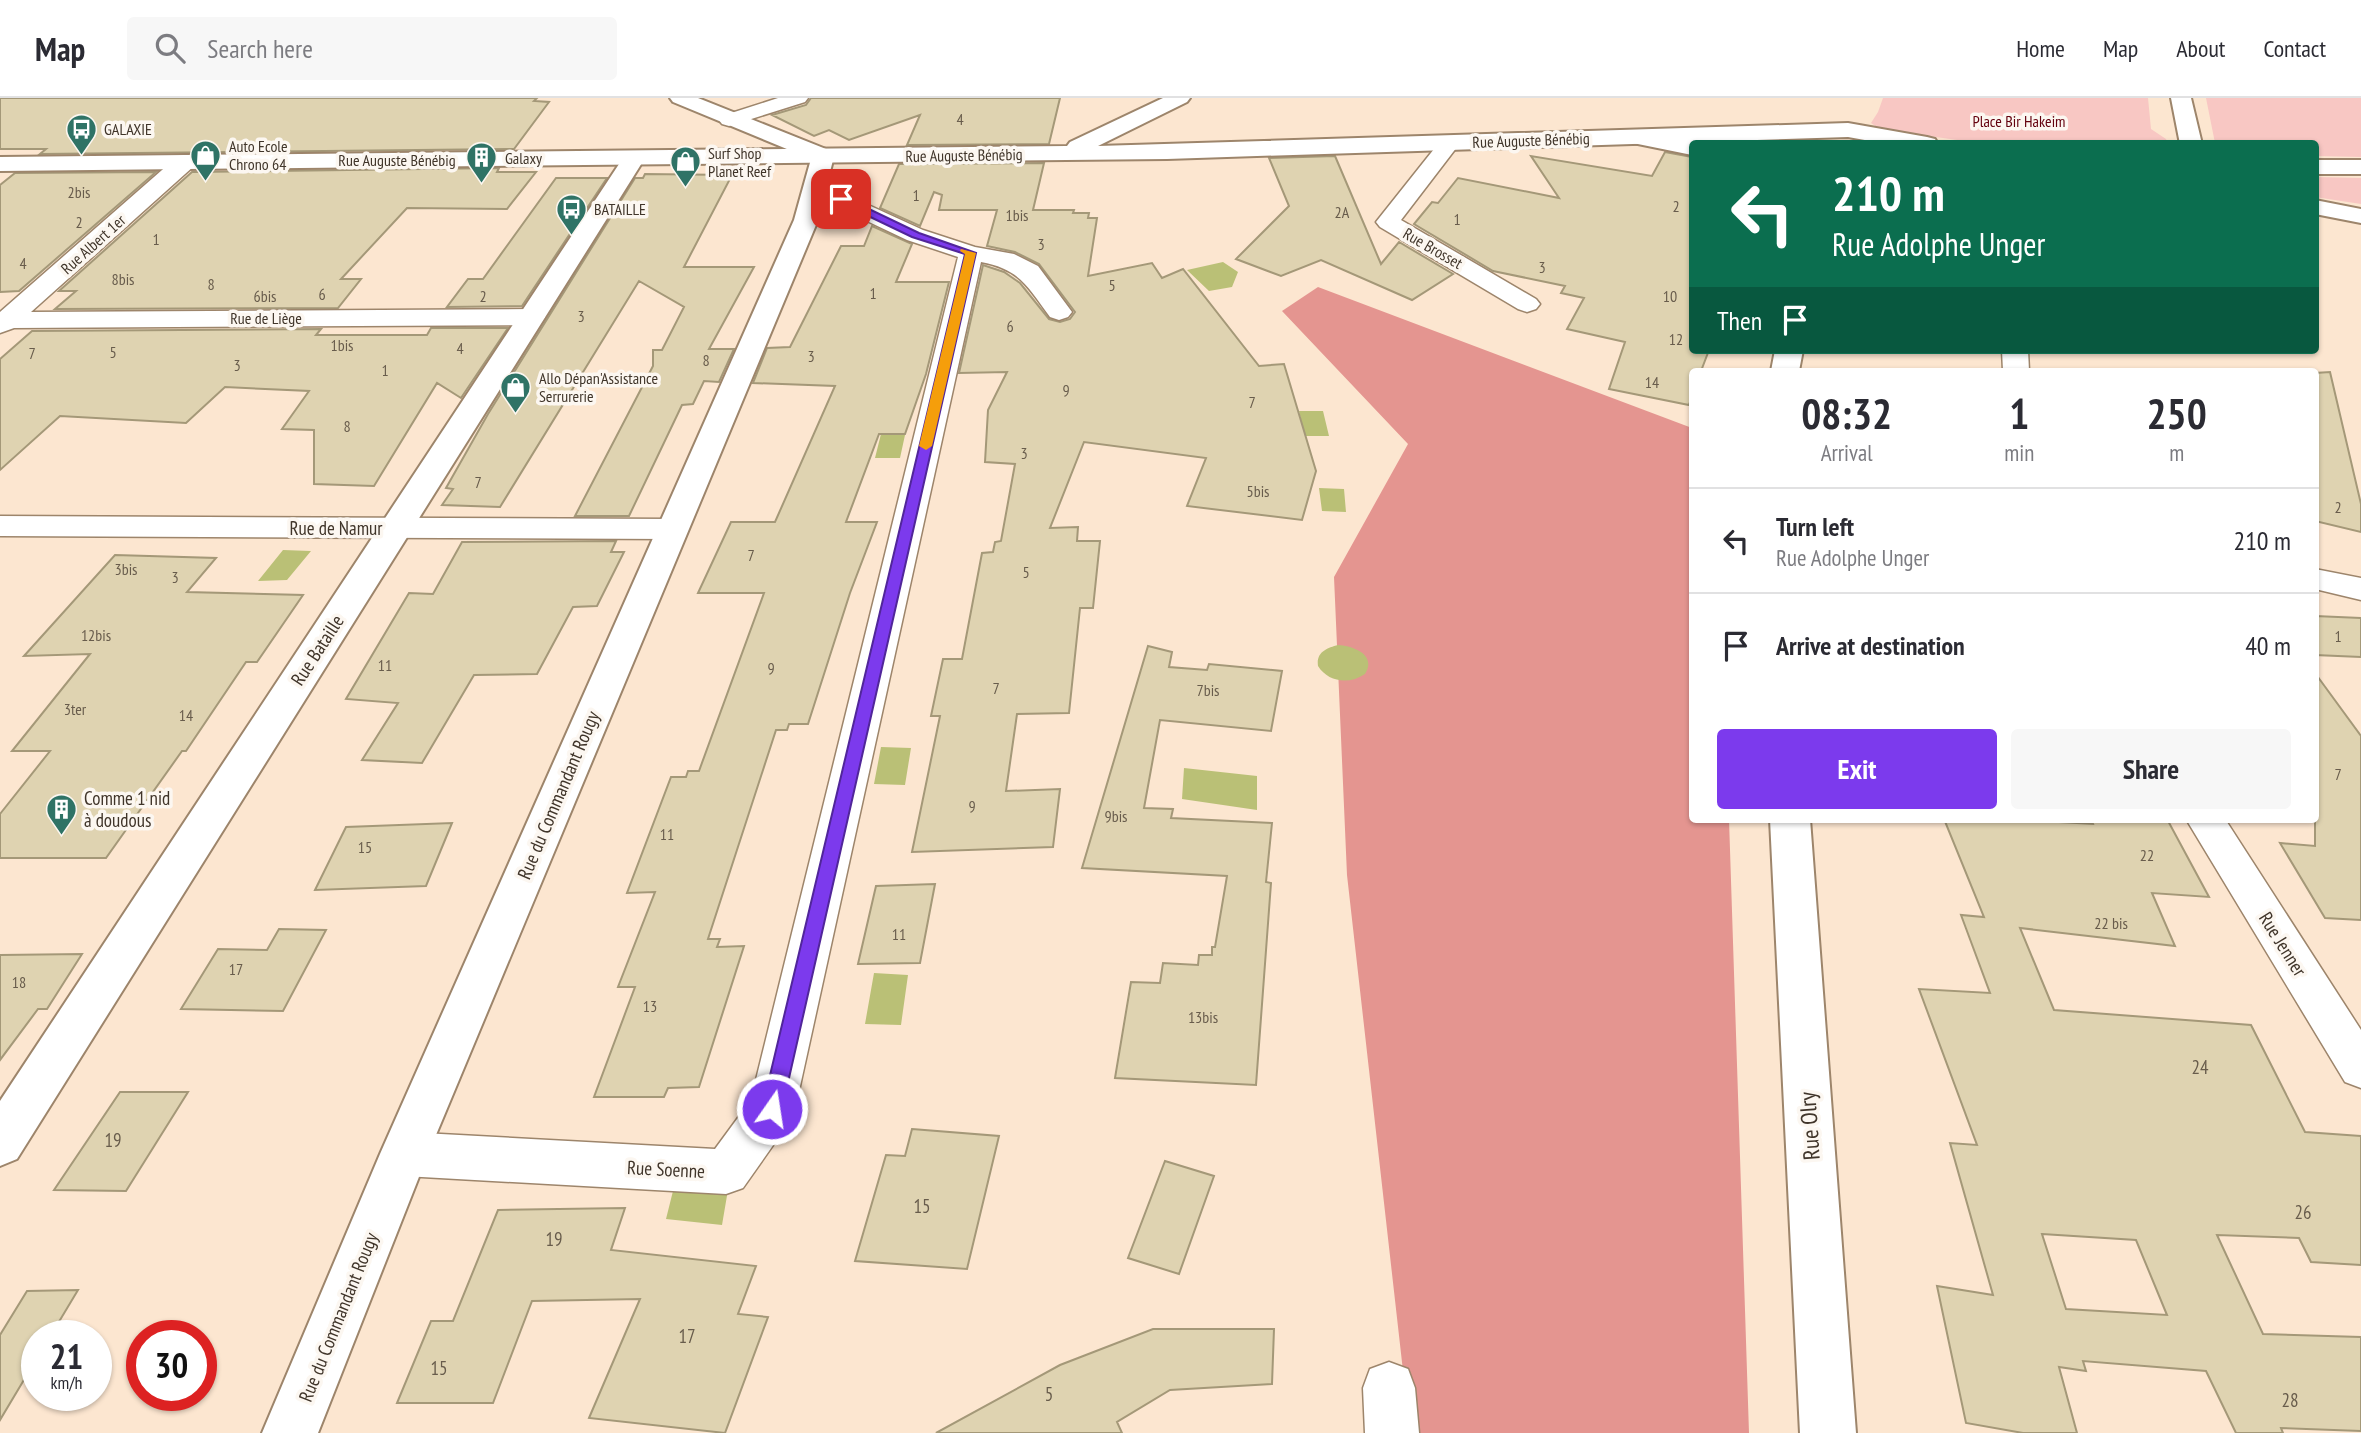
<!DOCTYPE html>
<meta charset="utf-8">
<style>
body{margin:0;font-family:"PT Sans Narrow",sans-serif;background:#f7f7f7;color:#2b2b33;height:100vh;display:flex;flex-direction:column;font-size:26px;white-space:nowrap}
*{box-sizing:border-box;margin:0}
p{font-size:23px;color:#7c7c81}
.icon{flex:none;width:38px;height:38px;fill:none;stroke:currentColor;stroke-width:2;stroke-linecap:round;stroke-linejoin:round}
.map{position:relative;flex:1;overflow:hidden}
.drawer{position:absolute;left:1689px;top:270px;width:630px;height:455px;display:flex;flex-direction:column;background:#fff;border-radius:7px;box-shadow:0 2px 5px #0004}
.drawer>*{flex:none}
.banner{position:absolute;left:1689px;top:42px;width:630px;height:214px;border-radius:7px;box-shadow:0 2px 5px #0004;background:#0b6e4f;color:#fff;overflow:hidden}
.speed{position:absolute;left:21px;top:1222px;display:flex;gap:14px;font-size:35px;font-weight:700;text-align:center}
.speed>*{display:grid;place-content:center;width:91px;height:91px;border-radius:50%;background:#fff;box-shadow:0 2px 5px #0004;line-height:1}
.speed small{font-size:18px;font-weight:400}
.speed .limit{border:10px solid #d22;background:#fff;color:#111}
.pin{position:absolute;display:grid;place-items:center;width:60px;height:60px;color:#fff;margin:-30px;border-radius:14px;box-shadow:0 4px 10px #0006}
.me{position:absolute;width:77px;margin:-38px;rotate:13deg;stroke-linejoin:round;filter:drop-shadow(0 0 5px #0008)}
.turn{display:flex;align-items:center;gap:24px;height:147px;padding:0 28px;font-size:32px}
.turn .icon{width:91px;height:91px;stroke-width:2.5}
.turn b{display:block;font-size:49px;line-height:60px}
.then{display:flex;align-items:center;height:66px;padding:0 28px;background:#0003;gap:14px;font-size:26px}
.eta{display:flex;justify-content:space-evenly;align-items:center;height:119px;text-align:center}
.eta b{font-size:42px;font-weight:800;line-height:49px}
.cta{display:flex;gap:14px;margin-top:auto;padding:14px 28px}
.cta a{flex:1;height:80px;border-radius:7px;background:#7c3aed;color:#fff;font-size:28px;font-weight:800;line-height:80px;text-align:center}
.cta a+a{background:#f7f7f7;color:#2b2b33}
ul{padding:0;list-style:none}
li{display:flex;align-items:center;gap:21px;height:105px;padding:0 28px;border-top:2px solid #e1e1e2}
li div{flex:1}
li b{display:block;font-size:26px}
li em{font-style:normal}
header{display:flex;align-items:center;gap:42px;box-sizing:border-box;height:98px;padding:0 35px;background:#fff;border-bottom:2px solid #e1e1e2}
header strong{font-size:33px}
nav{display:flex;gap:38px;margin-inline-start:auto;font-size:24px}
.search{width:490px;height:63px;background:#f7f7f7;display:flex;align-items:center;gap:18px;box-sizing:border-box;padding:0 24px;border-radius:7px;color:#7c7c81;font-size:26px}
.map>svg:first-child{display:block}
.green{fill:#f8c7c3}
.forest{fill:#e49590}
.water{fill:#bac076}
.building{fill:#dfd3b1;stroke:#a49878;stroke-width:2;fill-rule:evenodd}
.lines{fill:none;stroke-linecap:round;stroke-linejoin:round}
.minor-casing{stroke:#9d856b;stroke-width:3}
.tertiary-casing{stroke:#9d856b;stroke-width:4}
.primary-casing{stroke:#9d856b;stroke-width:4}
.minor{fill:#fff;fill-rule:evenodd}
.tertiary{fill:#fff;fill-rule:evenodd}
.primary{fill:#fff;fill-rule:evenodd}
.route{fill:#7c3aed;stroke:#51269a;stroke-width:2}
.slow{fill:#f59e0b}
.labels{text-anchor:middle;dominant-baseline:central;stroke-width:7;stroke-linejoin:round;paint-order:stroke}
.number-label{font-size:16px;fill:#685c4c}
.far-park-label{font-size:16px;fill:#63010e;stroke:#fcf7f1}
.far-poi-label{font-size:16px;fill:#40352a;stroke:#fcf7f1;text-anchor:start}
.far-street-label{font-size:16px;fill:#40352a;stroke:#fcf7f1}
.street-label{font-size:19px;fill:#40352a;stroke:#fcf7f1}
.poi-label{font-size:19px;fill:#40352a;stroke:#fcf7f1;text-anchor:start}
.near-number-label{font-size:19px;fill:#685c4c}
.near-street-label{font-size:23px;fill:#40352a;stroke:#fcf7f1}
</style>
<header>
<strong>Map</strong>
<div class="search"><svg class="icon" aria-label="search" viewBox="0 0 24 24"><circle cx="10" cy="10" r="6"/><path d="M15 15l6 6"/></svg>Search here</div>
<nav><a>Home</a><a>Map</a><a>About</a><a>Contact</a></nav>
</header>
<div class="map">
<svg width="2361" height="1335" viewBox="0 0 2361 1335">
<rect width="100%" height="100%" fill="#fce6d0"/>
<path class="green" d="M1883 0H2148L2151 31 2166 41 2168 45 1985 46 1880 31 1871 25 1878 14Z
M2206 0H2361V59L2315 58V46L2215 45Z
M2315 79 2361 80V106L2315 99Z"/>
<path class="forest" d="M1318 189 1692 330V721H1729L1749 1335H1410L1347 777 1334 479 1408 346 1282 213Z"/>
<path class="water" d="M1223 164 1238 174 1232 189 1209 193 1187 172Z
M1299 313H1323L1329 338H1305Z
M881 336 905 337 900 360H875Z
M1319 390 1344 391 1346 414 1322 413Z
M283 452 311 453 287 482 258 483Z
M1338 547C1354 548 1377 557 1365 576 1349 587 1328 584 1318 568 1316 554 1327 550 1338 547Z
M881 649 911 650 905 687 874 686Z
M1184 670 1257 678V712L1182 701Z
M874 875 908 877 901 927 865 926Z
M677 1077 730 1080 722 1127 666 1121Z"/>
<path class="building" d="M0 0H537L534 3 549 4 514 51 40 56 46 51H0Z
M811 0H1060L1049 46 907 47 920 17 849 42 829 32 814 38 772 17 806 7Z
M1665 54 1692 59V252H1709L1701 273H1692V298L1689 307 1609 291 1625 244 1567 231 1584 200 1561 195 1565 188 1493 173 1414 126 1432 104 1438 105 1458 80 1559 100 1531 58 1652 78Z
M1335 58 1381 166 1399 144 1453 176 1412 202 1321 162 1281 178 1236 161 1289 108 1269 60Z
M1044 65 1033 112H1074L1073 115H1089L1088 120H1097L1088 178 1152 165 1162 180 1183 171 1259 268 1284 266 1316 373 1302 422 1187 408 1206 360 1084 344 1050 430 1078 429 1077 443H1100L1093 510H1080L1069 615 1017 616 1006 693 1060 691 1053 749 912 754 940 618H931L943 561H962L982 455 993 454 995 444 1001 443 1015 366 985 364 988 312 1007 274 959 275 983 167 1004 174 1020 185 1049 221 1060 224 1070 221 1075 214 1039 166 1015 154 987 148 997 112H939L942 97 934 94 920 128 880 110 899 66Z
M499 70 497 74H536L507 111 407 110 341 181H361L338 210 55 211 76 193H59L192 74Z
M156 74 19 193 0 194V87L15 75Z
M645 76 732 77 684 169H754L709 251H734L719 284 704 283 693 306 682 307 629 418H575L653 268V252H662L684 209 639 183 500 409 442 407 453 391 446 390 488 316 635 80H643Z
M556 80H607L522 208 447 209 468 181H483Z
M872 128 912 146 896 184H949L926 276 905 336H879L846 424H877L850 495 808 626H789L787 632H776L708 841H720L717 849 744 848 699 989 668 990 664 999H594L635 889H618L655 794 627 795 671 679H686L688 673H699L764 495H698L731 424H775L835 288 753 285 767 250 790 249 841 148H864Z
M431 230H508L461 300 437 285 374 388 314 386V332L282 331 309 293 225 289 186 325 60 318 0 372V261L32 233 321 231 316 237H427Z
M2330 274 2361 406V434L2315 423V275Z
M616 443 611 454H624L597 508 573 509 537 576 474 577 422 665 362 662 398 605 346 601 409 495 433 496 462 444Z
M115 457 216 460 187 494 303 497 257 564H246L186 653H182L106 760H0V716L50 653H12L90 556 24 558Z
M2315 518 2361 520V559L2315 557Z
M1148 548 1172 554 1169 569 1207 572 1209 566 1282 573 1271 633 1160 622 1144 710 1173 711 1171 720 1272 725 1266 784 1271 785 1256 987 1115 980 1131 884 1160 885 1163 865 1198 867 1199 857H1212V849H1215L1227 778 1082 770Z
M2315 575 2361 638V822L2325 820 2280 745 2315 748Z
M1944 721H2007L2093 726 2091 721H2167L2209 799 2152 795 2175 848 2020 830 2054 912 2251 927 2305 1034 2361 1038V1167L2311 1164 2299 1140 2217 1137 2263 1236 2361 1239V1333L2281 1330 2283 1335H2236L2206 1273 2083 1263 2086 1273 2059 1269 2077 1335H2023L1966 1325 1937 1188 1993 1197 1950 1045 1977 1047 1919 891 1990 895 1961 817 1984 819ZM2042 1136 2136 1142 2167 1217 2066 1211Z
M452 725 426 788 315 792 346 729Z
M935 786 920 865 858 866 876 788Z
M279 831 326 832 283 913 181 911 218 851 267 852Z
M82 856 47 911H38L0 962V857Z
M120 994H188L126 1093 54 1092Z
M912 1031 999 1038 967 1171 855 1163 886 1057 905 1058Z
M1165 1063 1214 1078 1179 1176 1128 1160Z
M625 1110 611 1152 756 1168 738 1216 768 1219 725 1335 589 1320 640 1201 532 1203 493 1305H397L431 1223H453L498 1112Z
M78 1192 51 1237H37V1260L0 1322V1237L27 1193Z
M1153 1231H1274L1272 1286 1170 1292 1117 1324 1122 1335H936L1060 1267Z"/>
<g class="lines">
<defs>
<path id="minor" d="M778 0H808L805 4 729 28 722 26 719 22 722 18Z
M1449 39 1456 41 1460 45 1401 122 1536 201 1540 206 1536 211 1527 214 1518 211 1380 129 1376 124 1442 41Z
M186 57 194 58 197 63 194 68 31 214 532 211 541 214 545 219 541 224 532 227 14 230 0 235V214L178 58Z
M816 83 923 132 975 149 1014 156 1038 168 1072 214 1068 219 1059 222 1050 219C1028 189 1020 171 981 164L795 1011 788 1026 743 1090 726 1096 404 1078 388 1071 381 1056 388 1041 404 1034 715 1051 751 1002 958 159 907 142 808 95 805 90 808 85Z
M2002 252H2028L2029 273H2003Z
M0 418 672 421 683 424 687 431 683 438 672 441 0 438Z
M2315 471 2361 480V502L2315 491Z
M2186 721H2225L2361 932V990L2345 984Z
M1389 1264 1408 1271 1415 1290 1419 1335H1365L1363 1290 1370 1271Z"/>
<path id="tertiary" d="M670 0H698L831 53 834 58 818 122 428 1056 318 1335H262L380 1056 794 122 811 61 673 4Z
M1636 32 1692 43 1700 46H1692V57L1628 44 1625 39 1628 34Z
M634 53 642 55 645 60 17 1061 0 1068V1003L623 60 626 55Z
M2315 102 2361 111V125L2315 116Z
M1775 252H1803L1799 273H1771Z
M1770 721H1810L1856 1335H1800Z"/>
<path id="primary" d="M1163 0H1190L1187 4 1098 48 1848 25 1927 39 1935 41 1938 46H1887L1848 39 1167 61 0 73V59L1067 48 1070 44Z
M2171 0H2191L2202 46H2180Z
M2315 62H2361V76H2315Z"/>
</defs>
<use href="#minor" class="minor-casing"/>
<use href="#tertiary" class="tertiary-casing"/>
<use href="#primary" class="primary-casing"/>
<use href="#minor" class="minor"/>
<use href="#tertiary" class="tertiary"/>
<use href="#primary" class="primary"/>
</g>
<path class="route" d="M837 99H844L919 135 976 155 782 1011 779 1018 772 1020 765 1018 762 1011 965 156 912 139 837 103Z"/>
<path class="slow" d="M961 151 976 155 932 348 926 352 919 348 965 156 960 153Z"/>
<defs>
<symbol id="bus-pin" viewBox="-11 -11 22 30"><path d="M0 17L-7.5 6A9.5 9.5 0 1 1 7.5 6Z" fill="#2f7366" stroke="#fcf7f1"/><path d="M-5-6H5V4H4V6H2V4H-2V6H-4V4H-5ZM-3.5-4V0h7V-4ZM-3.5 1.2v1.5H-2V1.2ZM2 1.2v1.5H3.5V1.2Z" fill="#fff"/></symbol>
<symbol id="shop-pin" viewBox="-11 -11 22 30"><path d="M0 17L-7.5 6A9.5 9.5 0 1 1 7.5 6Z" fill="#2f7366" stroke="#fcf7f1"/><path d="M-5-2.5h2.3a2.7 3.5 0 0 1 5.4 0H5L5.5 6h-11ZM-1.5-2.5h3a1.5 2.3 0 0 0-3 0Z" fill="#fff"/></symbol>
<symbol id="building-pin" viewBox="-11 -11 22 30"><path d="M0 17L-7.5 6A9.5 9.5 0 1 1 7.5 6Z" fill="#2f7366" stroke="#fcf7f1"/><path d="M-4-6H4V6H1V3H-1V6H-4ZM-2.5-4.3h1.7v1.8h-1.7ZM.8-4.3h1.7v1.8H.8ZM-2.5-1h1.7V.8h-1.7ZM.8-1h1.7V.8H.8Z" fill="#fff"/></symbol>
</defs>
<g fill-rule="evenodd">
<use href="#bus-pin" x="64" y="14" width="35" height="47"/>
<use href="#shop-pin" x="188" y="40" width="35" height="47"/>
<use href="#building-pin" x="464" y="42" width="35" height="47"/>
<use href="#shop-pin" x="668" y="46" width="35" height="47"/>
<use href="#bus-pin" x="554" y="94" width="35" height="47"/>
<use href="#shop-pin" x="498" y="272" width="35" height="47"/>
<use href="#building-pin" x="44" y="694" width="35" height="47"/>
</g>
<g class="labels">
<g class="number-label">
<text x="960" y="21">4</text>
<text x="79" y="94">2bis</text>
<text x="916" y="97">1</text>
<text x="1676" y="108">2</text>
<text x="1342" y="114">2A</text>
<text x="1017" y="117">1bis</text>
<text x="1457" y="121">1</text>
<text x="79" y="124">2</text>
<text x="156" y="141">1</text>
<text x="1041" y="146">3</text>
<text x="23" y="165">4</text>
<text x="1542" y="169">3</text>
<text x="123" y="181">8bis</text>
<text x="211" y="186">8</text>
<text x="1112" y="187">5</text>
<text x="873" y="195">1</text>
<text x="322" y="196">6</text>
<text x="265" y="198">6bis</text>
<text x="483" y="198">2</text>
<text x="1670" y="198">10</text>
<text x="581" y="218">3</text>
<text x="1010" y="228">6</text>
<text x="1676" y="241">12</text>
<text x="342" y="247">1bis</text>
<text x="460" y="250">4</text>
<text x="113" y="254">5</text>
<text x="32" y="255">7</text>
<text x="811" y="258">3</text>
<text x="706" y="262">8</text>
<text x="237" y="267">3</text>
<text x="385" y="272">1</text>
<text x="1652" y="284">14</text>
<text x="1066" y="292">9</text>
<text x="1252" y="304">7</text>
<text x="347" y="328">8</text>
<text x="1024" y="355">3</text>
<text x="478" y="384">7</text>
<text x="1258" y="393">5bis</text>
<text x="2338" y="409">2</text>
<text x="751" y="457">7</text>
<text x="126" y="471">3bis</text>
<text x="1026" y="474">5</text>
<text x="175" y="479">3</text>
<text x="96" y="537">12bis</text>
<text x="2338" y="538">1</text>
<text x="385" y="567">11</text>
<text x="771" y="570">9</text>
<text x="996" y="590">7</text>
<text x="1208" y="592">7bis</text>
<text x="75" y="611">3ter</text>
<text x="186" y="617">14</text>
<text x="2338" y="676">7</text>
<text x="972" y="708">9</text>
<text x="1116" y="718">9bis</text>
<text x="667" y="736">11</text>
<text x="365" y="749">15</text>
<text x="2147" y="757">22</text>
<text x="2111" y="825">22 bis</text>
<text x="899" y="836">11</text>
<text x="236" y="871">17</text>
<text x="19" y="884">18</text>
<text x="650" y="908">13</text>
<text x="1203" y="919">13bis</text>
</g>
<g class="far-park-label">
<text x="2019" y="23">Place Bir Hakeim</text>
</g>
<g class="far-poi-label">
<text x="104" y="31">GALAXIE</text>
<text x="229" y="48">Auto Ecole<tspan x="229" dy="18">Chrono 64</tspan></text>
<text x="708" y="55">Surf Shop<tspan x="708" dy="18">Planet Reef</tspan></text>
<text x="505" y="60">Galaxy</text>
<text x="594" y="111">BATAILLE</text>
<text x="539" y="280">Allo Dépan'Assistance<tspan x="539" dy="18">Serrurerie</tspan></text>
</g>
<g class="far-street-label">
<text transform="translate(1531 42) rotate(-2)">Rue Auguste Bénébig</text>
<text transform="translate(964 57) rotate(-1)">Rue Auguste Bénébig</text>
<text x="397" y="62">Rue Auguste Bénébig</text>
<text transform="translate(93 146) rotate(-42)">Rue Albert 1er</text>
<text transform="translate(1433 150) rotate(30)">Rue Brosset</text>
<text x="266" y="220">Rue de Liège</text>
</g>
<g class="street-label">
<text x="336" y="430">Rue de Namur</text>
<text transform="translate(317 552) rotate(-57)">Rue Bataille</text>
<text transform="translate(558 697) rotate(-67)">Rue du Commandant Rougy</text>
<text transform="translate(2283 846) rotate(58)">Rue Jenner</text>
<text transform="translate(666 1071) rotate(3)">Rue Soenne</text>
<text transform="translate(338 1219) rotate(-68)">Rue du Commandant Rougy</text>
</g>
<g class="poi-label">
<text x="84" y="700">Comme 1 nid<tspan x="84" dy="22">à doudous</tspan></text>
</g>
<g class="near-number-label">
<text x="2200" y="969">24</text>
<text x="113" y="1042">19</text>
<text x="922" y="1108">15</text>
<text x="2303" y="1114">26</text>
<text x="554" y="1141">19</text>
<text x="687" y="1238">17</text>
<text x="439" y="1270">15</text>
<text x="1049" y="1296">5</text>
<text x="2290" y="1302">28</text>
</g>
<g class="near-street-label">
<text transform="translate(1809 1028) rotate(-94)">Rue Olry</text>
</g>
</g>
</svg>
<div class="speed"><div>21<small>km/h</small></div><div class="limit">30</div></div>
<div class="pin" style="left:841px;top:101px;background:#d93025"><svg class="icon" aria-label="arrive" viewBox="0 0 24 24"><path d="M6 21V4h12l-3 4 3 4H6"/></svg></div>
<svg class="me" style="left:772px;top:1011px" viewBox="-20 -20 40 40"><circle r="17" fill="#7c3aed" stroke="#fff" stroke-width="3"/><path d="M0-11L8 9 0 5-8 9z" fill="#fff"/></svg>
<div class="banner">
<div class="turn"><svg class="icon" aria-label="left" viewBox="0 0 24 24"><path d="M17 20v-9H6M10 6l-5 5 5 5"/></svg><div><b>210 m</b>Rue Adolphe Unger</div></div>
<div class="then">Then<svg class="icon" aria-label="arrive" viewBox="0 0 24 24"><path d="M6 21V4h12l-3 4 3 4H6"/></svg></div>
</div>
<section class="drawer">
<div class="eta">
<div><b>08:32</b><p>Arrival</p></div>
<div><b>1</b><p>min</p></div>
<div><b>250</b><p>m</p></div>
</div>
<ul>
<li><svg class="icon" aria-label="left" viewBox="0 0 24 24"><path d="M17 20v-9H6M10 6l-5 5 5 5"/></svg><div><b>Turn left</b><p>Rue Adolphe Unger</p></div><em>210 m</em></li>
<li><svg class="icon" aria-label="arrive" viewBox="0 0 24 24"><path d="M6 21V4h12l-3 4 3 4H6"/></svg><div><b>Arrive at destination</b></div><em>40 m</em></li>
</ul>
<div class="cta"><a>Exit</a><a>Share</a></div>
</section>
</div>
